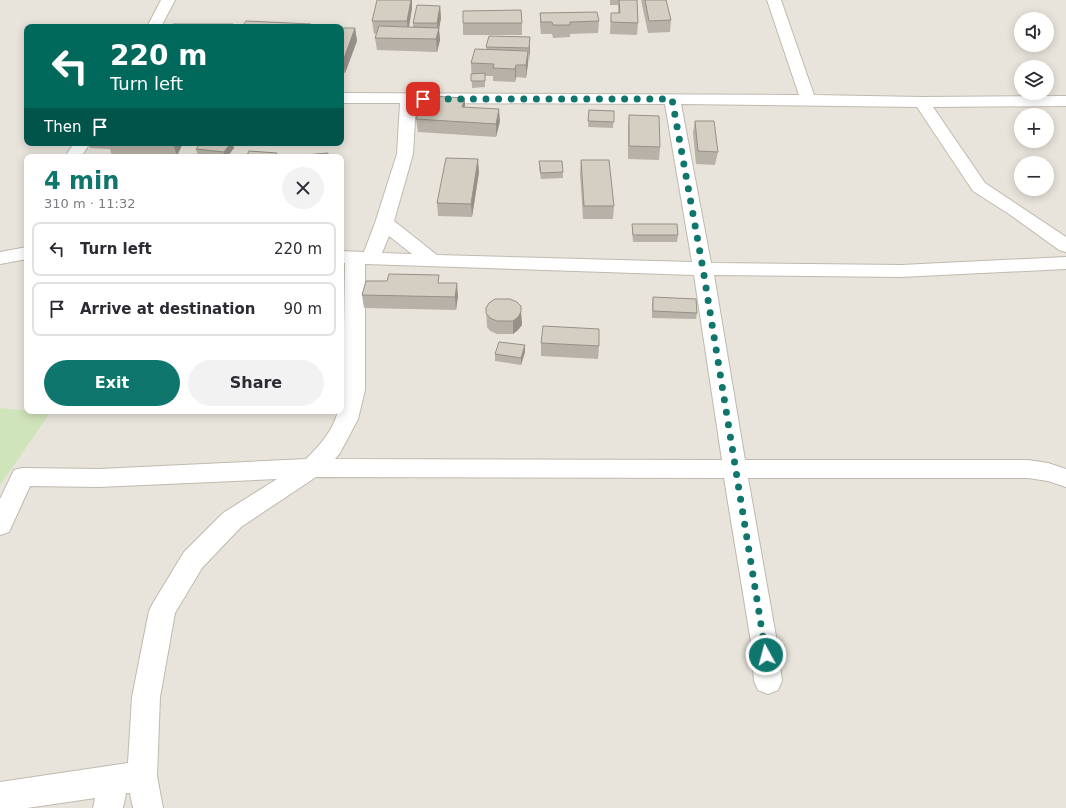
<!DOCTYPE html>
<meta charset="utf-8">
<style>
body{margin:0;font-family:"DejaVu Sans",sans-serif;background:#f2f2f3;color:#2b2b33;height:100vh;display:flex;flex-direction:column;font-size:15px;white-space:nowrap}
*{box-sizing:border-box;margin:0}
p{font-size:13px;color:#7c7c81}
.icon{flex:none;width:22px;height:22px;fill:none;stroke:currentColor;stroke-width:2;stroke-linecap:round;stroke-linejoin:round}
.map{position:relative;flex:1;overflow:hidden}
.sheet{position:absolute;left:24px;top:154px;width:320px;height:260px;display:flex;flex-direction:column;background:#fff;border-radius:8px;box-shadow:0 2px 10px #0003}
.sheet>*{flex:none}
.hud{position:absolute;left:24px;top:24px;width:320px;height:122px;border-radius:8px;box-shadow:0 2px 10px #0003;background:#00695c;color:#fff;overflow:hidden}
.controls{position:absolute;left:1014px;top:12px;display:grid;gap:8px}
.controls a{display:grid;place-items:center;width:40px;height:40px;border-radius:50%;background:#fff;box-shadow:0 2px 10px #0003;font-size:20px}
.pin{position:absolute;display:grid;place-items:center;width:34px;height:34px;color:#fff;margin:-17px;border-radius:8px;box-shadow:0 2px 6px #0006}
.me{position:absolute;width:44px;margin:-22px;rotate:353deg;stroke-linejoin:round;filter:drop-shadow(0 0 3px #0008)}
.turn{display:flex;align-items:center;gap:14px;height:84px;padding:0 20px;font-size:18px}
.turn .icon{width:52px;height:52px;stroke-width:2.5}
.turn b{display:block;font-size:28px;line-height:34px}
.then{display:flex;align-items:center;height:38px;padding:0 20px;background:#0003;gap:8px;font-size:15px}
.round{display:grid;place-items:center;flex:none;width:42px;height:42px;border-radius:21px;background:#f2f2f3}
.head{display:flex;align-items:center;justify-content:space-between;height:68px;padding:0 20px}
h1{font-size:24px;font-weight:700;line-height:30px;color:#0f766e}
.action{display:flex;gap:8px;margin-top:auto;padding:8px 20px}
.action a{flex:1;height:46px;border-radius:24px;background:#0f766e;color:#fff;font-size:16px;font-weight:700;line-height:46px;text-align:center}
.action a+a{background:#f2f2f3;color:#2b2b33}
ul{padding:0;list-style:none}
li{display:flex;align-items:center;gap:12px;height:54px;margin:0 8px 6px;padding:0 12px;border:2px solid #e1e1e2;border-radius:8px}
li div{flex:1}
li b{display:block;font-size:15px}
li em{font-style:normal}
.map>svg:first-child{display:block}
.residential{fill:#e8e4db;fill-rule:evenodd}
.green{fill:#d0e4b9}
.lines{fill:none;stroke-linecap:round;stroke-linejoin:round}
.street-casing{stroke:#bfbaaf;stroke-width:2}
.street{fill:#fff;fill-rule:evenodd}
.wall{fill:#b7b1a7}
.shaded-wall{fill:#959088}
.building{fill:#d5cec2;stroke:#959088}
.route{stroke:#0f766e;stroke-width:7;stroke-dasharray:0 12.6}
</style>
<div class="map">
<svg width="1066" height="808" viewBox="0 0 1066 808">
<rect width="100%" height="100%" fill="#f5f2ec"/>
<path class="residential" d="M0 0H1066V808H0ZM1021 19H1047V45H1021ZM27 27H341V143H27ZM1021 67H1047V93H1021ZM1021 115H1047V141H1021ZM27 157H341V411H27ZM1021 163H1047V189H1021Z"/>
<path class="green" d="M0 408 50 413 0 485Z"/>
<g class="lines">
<defs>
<path id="street" d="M161 0H175L161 27H147Z
M767 0H781L814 95 922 97 1066 96V106L933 107 985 183 1066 237V252L1059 250 1009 214 973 191 917 107 681 104 711 263 901 265 1066 257V269L901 277 714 275 745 460H1028L1048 463 1066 469V487L1048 481 1028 478H748L777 642 782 681 778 690 768 694 758 690 754 681 751 642 724 478 316 477 241 527 202 568 175 613 160 697 157 776 163 808H133L130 793H126L123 808H93L95 798 27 808H0V782L128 763 132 697 149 611 153 603 184 552 223 513 277 479 99 487 30 486 9 532 0 535V499L14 470 22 468 99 469 306 459C320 445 333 431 338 411H341V399L343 390 345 263H341V251L364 252 375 223 397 154 400 103H341V93L799 95ZM416 103 665 104 692 262 437 255 394 221 413 154ZM389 236 412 254 382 253ZM365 264 694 275 722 460 335 459 340 453 358 419 365 390Z
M74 143H90L81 157H65Z
M27 247V259L0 264V252Z"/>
</defs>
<use href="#street" class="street-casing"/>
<use href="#street" class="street"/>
</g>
<path class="wall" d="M610 0H637L638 23 637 35 610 34 611 13H618V5H610Z
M641 0H666L671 20 670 32 648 33Z
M440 6 441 18 439 29 440 40 437 52 377 50 375 38 377 34H374L372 21 412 8 409 27H413V23Z
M540 13 599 21 598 33 570 34V37L553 38 552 34H541L540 25Z
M463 23H522V35H463Z
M341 28H355L357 41 345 73H341Z
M530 37V50L526 78 516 77 515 82 493 81V76H485V87L472 88 471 63 487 49 486 47Z
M465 107 500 121 496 137 418 132 416 119Z
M589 110 614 111 613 128 588 127Z
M629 115 660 147 659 160 628 159V127Z
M695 121 718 152 715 165 696 164 693 133Z
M88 143H183L177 156H112L110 149 90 148Z
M234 148 227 157H209L198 156 196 149Z
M581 160 614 206 613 219H583L580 173Z
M539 161 563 172V178L541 179 539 168Z
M479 172 472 217 438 216 437 203Z
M632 224 678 235 677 242H633L632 230Z
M440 283 458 296 456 310 364 308 362 295Z
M653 297 697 313 696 319 652 318V304Z
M486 308 521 312 522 325 518 330 513 334H497L490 331 487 327Z
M541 343 599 346 598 359 541 356Z
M525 352 521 365 495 361V354Z"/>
<path class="shaded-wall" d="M411 0H412V8L408 33 407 21Z
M440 6 441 18 439 29 440 40 437 52 436 39 438 33 437 23Z
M355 28 357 41 345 73 343 61Z
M530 37V50L529 61V48Z
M528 51V63L526 78V65Z
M516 65V77L515 82V69Z
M465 98V111L462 107Z
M499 109 500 121 496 137V124Z
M173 143H183L177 156Z
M231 143H233L234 148 227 157H225L224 152Z
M478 159 479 172 472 217 471 204Z
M457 283 458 296 456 310 455 297Z
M521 312 522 325 518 330 513 334V321Z
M525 345V352L521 365V358Z"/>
<path class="building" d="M377 0H411L407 21H372Z
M619 0H637L638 23 611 22V13H620Z
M645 0H666L671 20 649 21Z
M417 5 440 6 437 23H413Z
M521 10 522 23H463V11Z
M597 12 599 21 570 22V25H553L552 22H541L540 13Z
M246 21 311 24 309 27H242Z
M173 24H233L232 27H171Z
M379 26 439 28 436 39 375 38Z
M341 28H355L343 61H341Z
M489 36 530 37 529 48 486 47Z
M475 49 528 51 526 65H516L515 69 493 68 494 64 471 63Z
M485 73V81H471V74Z
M431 96 465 98 462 107 499 109 496 124 416 119 422 104H428Z
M589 110 614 111V122L588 121Z
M629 115 659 116 660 147 629 146Z
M695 121H714L718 152 698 151Z
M201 143H231L224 152 196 149Z
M249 151 277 153 275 157H246Z
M328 153V157H282Z
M446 158 478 159 471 204 437 203Z
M581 160H609L614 206H584Z
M539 161H562L563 172 541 173Z
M632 224H677L678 235H633Z
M389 274 439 275 438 283H457L455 297 362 295 366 281H387Z
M653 297 696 299 697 313 653 311Z
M495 299H510L517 302 521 306V312L518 317 513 321H497L490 318 486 313V308L489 303Z
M543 326 599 329V346L541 343Z
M499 342 525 345 521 358 495 354Z"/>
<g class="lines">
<path class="route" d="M423 99H672L703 269 766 655"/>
</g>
</svg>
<div class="controls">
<a><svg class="icon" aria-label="sound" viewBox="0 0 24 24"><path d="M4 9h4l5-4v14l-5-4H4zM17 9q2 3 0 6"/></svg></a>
<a><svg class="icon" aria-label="layers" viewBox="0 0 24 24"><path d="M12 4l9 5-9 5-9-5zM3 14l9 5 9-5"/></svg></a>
<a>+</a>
<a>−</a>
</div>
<div class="pin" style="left:423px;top:99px;background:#d93025"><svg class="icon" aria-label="arrive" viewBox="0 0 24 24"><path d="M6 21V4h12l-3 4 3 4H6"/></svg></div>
<svg class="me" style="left:766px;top:655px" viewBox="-20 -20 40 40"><circle r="17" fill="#0f766e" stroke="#fff" stroke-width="3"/><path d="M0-11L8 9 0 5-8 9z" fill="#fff"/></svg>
<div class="hud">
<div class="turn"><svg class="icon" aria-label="left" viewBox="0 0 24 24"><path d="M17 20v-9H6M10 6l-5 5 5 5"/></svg><div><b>220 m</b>Turn left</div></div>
<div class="then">Then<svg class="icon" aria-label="arrive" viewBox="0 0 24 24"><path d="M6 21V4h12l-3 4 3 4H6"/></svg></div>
</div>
<section class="sheet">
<div class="head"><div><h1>4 min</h1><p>310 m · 11:32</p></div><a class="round"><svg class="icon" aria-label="close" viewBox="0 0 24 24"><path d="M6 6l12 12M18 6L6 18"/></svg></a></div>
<ul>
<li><svg class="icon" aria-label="left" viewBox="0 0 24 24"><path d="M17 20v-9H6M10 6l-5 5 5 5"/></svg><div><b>Turn left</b></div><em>220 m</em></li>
<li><svg class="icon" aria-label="arrive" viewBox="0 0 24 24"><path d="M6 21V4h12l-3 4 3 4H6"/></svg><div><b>Arrive at destination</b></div><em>90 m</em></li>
</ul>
<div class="action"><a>Exit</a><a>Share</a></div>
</section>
</div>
